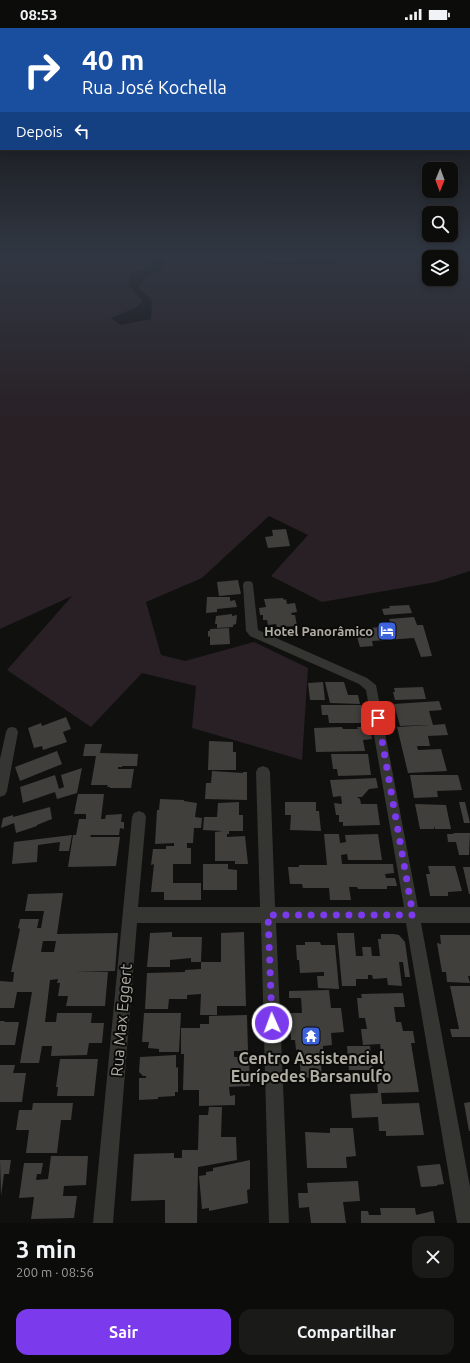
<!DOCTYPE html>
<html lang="pt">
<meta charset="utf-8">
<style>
body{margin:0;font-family:Ubuntu,sans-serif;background:#1a1a19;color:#f1f3f6;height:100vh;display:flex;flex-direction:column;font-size:15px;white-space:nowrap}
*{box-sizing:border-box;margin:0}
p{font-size:13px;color:#9a9b9d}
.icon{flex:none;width:22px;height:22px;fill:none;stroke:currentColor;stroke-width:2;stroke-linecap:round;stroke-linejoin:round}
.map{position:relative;height:1195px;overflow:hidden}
.panel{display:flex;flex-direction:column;background:#0c0c0b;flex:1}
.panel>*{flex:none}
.guide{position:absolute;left:0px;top:0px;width:470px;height:122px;box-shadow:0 2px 6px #0003,0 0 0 1px #2c2c2c;background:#1a4fa0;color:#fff;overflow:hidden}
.needle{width:26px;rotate:181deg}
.controls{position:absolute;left:422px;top:134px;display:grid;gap:8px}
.controls a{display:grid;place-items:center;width:36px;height:36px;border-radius:8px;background:#0c0c0b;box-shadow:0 2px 6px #0003,0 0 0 1px #2c2c2c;font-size:20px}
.pin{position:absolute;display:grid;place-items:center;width:34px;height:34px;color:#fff;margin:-17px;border-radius:8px;box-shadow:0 2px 6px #0006}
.me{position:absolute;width:44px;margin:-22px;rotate:358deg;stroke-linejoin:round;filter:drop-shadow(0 0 3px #0008)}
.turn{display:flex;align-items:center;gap:14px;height:84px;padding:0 16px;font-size:18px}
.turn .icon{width:52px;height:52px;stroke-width:2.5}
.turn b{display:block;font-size:28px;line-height:34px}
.then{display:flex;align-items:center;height:38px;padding:0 16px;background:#0003;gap:8px;font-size:15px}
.round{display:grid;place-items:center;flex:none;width:42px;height:42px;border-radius:12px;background:#1a1a19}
.overview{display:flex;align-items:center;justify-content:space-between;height:68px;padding:0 16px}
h1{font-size:24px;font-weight:600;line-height:30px}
.primary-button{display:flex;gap:8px;margin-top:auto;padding:8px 16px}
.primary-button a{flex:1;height:46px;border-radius:12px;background:#7c3aed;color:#fff;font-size:16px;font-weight:600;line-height:46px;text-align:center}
.primary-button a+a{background:#1a1a19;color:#f1f3f6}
.status{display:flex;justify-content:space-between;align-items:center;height:28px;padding:0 20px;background:#0c0c0b;direction:ltr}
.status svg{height:11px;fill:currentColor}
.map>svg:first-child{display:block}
.green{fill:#282025}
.building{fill:#403f3c;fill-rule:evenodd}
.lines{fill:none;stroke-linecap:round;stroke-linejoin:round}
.minor{fill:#353531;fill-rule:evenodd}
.route{stroke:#7c3aed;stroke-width:7;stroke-dasharray:0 12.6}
.labels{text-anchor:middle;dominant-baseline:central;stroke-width:4;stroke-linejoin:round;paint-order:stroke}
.poi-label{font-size:13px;font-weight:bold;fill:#b0ada2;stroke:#0b0b0a;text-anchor:end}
.near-street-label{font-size:16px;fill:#b0ada2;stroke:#0b0b0a}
.near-poi-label{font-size:16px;font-weight:bold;fill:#b0ada2;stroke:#0b0b0a}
</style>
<div class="status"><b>08:53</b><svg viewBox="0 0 49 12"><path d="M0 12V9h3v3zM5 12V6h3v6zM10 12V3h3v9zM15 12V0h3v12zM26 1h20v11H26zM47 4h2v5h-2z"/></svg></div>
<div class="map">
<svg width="470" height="1195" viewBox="0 0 470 1195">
<rect width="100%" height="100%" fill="#10100f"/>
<path class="green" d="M0 226H150L157 230 149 238 131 246 128 257 143 273 137 279 111 290 121 297 151 291 152 273 138 259 145 251 161 241 169 226H236C256 236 298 240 320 238 335 237 349 227 364 226 382 224 407 224 425 228L426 239H429V251H451V229L444 228 449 226H470V543L436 554 322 574 271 548 308 507 269 488 202 550 146 574 161 627 185 633 254 614 308 640 302 732 192 700 196 658 142 645 91 699 7 642 72 568 0 601Z
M254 226H302C284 231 273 233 254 226Z"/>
<path class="building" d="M286 501 290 518 268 520 265 509 273 508 272 502Z
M238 552 241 566 219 568 217 554Z
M207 569H230V573L235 572 237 579 217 581V584L206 585Z
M283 570 284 572 286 571 287 576 295 575 297 584 291 585 292 587H295L297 598 277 599 276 596 268 597 267 592H263V587H260L259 580 266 579 264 571Z
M409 577 412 585 384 587 382 581 390 580 389 578Z
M232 586V588L237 587 236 596 233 597V599L217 600V596H215L216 588Z
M414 589 417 597H423L432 628 421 629 414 610 372 613 373 618 360 619 354 599H358V601L392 598 389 591Z
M229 600 230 616 210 617V608L208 609V603H210V601Z
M323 654 325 672H310L308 655Z
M325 654H344L348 667H358L360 676 330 675Z
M423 659 426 671 395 672 393 664H395L394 660Z
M439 673 442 682 429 683 433 697 445 696 448 707 428 708 430 718H417L418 722 441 721 447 743 408 745 397 699 430 697 400 698 394 676Z
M321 677H361L364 695H329L328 687H322Z
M66 689 71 701 63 704 67 714 43 722 42 718 34 720 28 700 41 695 42 698Z
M342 699 343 701H358L357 699H370L372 711 363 712 365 723 316 724 314 700Z
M209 713 233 714V724H236V742H208Z
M85 716H102L100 725 138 726 137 738H122V739H118V741H134L131 760H110V759H107L108 757H91L96 728H83Z
M57 723 62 736 20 753 15 739Z
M331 726H368L371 747 338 748 337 741H333Z
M82 740 77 765 57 771 55 764 23 775 20 759 55 747 59 761 64 759 61 747Z
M212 743 243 745V744H247V772L205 771 206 755H211Z
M410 747H458L462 762 437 763 438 769 414 770Z
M376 750 378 760 369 761 362 769H357L360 771 361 776H377L380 797 343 798V794H339V787H336L334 775 342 776 341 768 333 769 330 752Z
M78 766H104L101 791H105L106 787 122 786 121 794H124V801L120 800 119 807H91L90 809H120L116 838 68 839 73 807H76L79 791H86V786H74Z
M160 771 184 772V773L197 775 195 789 202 790 201 800H194L193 815H187V820H191V836H173V855H201V872H164V864H151L154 836 151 837 153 821H166V818H174V815L155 816 157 782H159Z
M239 774V787H243V803H229V806H227V809L245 808 248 836H235V833H215V804L223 803 203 802 204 789H217L218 775Z
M285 774H316V783H319L321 803 290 802 291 787H285Z
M459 774H465L470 795H464Z
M415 776 446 777 451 801H435L434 798V801H420Z
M50 779 52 791 37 797V798L16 805 14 795 1 800 3 790 13 787V789Z
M453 805H470L469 827H459L456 814H448L447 806H454Z
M324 806H339L340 815 346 814 345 807 378 806 382 832H348L347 826 341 827 342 836H393L394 845 385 846 386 850H395L397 858H387V861H358L357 859H349L351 872H330L329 860H303L302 856H290L288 839H299V837H327Z
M72 807 69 823H59L60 814 38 817 37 834 12 836 14 814Z
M203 836H228V841L237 842V862H203Z
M428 838H455L462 863 448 864V868H430L426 846H430Z
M463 839H470V866H469Z
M63 865 57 906 118 905 115 943 75 944H108L105 978H66L68 968H58L60 955H57L58 951 50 952 45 994H56L57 985H92L91 995H104L102 1015H89L87 1027 51 1028 52 1018H42L39 1035H20L32 964H17L14 980H0V953L13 954 14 944H11L20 901 18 900 20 891H39L37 900H41L44 883H25L28 866ZM43 913H56L54 924H41Z
M172 904V909H202L201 934H221V905L244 904 246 978H217V987H200L201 966 187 967V971H169L168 981H145L147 945 185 944V942L201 941V934H191V930L170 932V939H147L150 905Z
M337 905H354L356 928H363L362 919H371L372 928H380L378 911H381V906H394L399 907 405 914 410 949H405L403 934H399L402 958 388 957 387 950 373 951 372 947H368V951H356V958H342Z
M440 907H470V948H468L470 955 447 954 446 944H442L437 915 441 916Z
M305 914H320L321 917H335L339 961 318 960 317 948H324V944L300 945 299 932H297L296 917H305Z
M450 958H470V1009H452L450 1001H459Z
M329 962 331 980H341L344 1004 331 1005 332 1017 323 1018V1021H320L322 1049 301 1050 299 1021 296 1022 295 1012H291L290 985H302L301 970H289V963Z
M403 965 405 979H394L396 994H401L403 1003H413L415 1015H411L419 1064 381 1065 382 1076 419 1075 424 1107 386 1108V1103H379L378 1089 352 1090 350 1066 378 1065 377 1052H385L380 1016 363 1017 361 1001H367L365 990H359L357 970H362L361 966Z
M144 985H181L179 1024H159V1021L148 1020 149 1014H142Z
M247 987 248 1023H234V1029H249L250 1058 229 1059 230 1068 235 1067V1077L199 1078V1062H183L184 1026H181V1000H200V996H209V988Z
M0 993H5L4 994H19L15 1017H0Z
M347 1018H370L373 1042H349Z
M176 1027V1040L178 1039V1064H175V1068L158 1069V1071L139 1072V1050H146V1048H143L139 1044 140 1029Z
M60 1031H98L94 1068H57L58 1059H56Z
M0 1037H15L13 1045H26L22 1074H0Z
M470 1074V1103H469L464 1075Z
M33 1075H73L71 1092H61L57 1125H26L29 1102H16L19 1082H32Z
M209 1079H222L221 1109H236L237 1132 198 1139 197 1195H165V1172L131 1173 134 1126 174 1125V1130H182V1122H198L199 1087H208Z
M330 1100H353L356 1128 346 1129 347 1140H307L305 1104 330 1105Z
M51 1128H88L86 1157 64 1158 63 1168H77L74 1190 31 1191 34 1169 19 1170 24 1135H43L41 1146H37L36 1152 48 1151Z
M0 1132H11L9 1146H4L1 1168Z
M250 1132V1161L247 1162 248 1175 209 1183V1180L202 1181 199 1148 206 1147V1144L213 1143V1140Z
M440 1136 444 1156 437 1157V1158L421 1159 417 1138Z
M358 1153 360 1173 343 1174 346 1195H311L309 1179 299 1180 298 1165H308L307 1155Z
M380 1180H415L416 1187 433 1183 435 1195H361V1183H368L369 1187H381Z"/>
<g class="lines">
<path class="minor" d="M244 226 278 231 303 226H311C296 237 258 237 244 226Z
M248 553 252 554 253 557 258 602 367 650 376 657 418 879H470V895H421L470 1159V1195H457L406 895H276L289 1195H269L261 895H137L113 1195H93L132 789 134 785 139 783 144 785 146 789 138 879H260L256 744 258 740 263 738 268 740 270 744 275 879H404L366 662 359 656 250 608 246 603 243 557 244 554Z
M12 699 16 700 18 704 7 763 5 767 0 769V731L6 704 8 700Z"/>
</g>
<linearGradient id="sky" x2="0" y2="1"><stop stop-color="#090908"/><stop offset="0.58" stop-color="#313742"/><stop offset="1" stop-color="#313742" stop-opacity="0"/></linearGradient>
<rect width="470" height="393" fill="url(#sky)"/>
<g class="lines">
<path class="route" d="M272 995 268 887H413L378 690"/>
</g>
<defs>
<symbol id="hotel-square" viewBox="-11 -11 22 22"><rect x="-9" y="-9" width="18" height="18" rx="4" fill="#3c62dc" stroke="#0b0b0a"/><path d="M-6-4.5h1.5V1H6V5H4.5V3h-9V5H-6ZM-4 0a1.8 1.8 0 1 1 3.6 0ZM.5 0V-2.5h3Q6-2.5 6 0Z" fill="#fff"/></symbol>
<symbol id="temple-square" viewBox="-11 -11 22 22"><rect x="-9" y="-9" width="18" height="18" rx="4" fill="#3c62dc" stroke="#0b0b0a"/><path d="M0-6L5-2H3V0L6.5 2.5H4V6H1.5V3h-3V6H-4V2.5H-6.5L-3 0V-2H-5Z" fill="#fff"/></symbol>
</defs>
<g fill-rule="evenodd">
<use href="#hotel-square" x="376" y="592" width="22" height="22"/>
<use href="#temple-square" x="300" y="997" width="22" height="22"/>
</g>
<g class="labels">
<g class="poi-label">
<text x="373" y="603">Hotel Panorâmico</text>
</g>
<g class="near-street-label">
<text transform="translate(121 992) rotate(-85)">Rua Max Eggert</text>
</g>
<g class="near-poi-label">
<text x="311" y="1030">Centro Assistencial<tspan x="311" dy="18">Eurípedes Barsanulfo</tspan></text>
</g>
</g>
</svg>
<div class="controls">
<a><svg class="needle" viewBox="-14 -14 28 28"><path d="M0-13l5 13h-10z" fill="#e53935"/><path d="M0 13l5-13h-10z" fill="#9a9b9d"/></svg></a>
<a><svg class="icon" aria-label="search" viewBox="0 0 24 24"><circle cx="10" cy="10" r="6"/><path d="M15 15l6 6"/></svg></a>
<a><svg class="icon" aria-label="layers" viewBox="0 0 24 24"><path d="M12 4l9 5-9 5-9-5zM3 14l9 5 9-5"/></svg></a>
</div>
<div class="pin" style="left:378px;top:690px;background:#d93025"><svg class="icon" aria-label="arrive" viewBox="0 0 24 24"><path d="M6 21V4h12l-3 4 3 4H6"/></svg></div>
<svg class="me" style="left:272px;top:995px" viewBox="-20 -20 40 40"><circle r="17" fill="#7c3aed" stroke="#fff" stroke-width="3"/><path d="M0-11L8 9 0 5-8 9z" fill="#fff"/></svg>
<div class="guide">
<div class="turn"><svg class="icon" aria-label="right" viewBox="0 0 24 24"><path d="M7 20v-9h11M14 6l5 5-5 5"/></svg><div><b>40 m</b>Rua José Kochella</div></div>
<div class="then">Depois<svg class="icon" aria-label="left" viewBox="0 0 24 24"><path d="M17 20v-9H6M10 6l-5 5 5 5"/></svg></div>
</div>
</div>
<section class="panel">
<div class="overview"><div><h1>3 min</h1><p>200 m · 08:56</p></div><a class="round"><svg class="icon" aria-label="close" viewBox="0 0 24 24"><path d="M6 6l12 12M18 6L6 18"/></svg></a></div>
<div class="primary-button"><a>Sair</a><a>Compartilhar</a></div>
</section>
